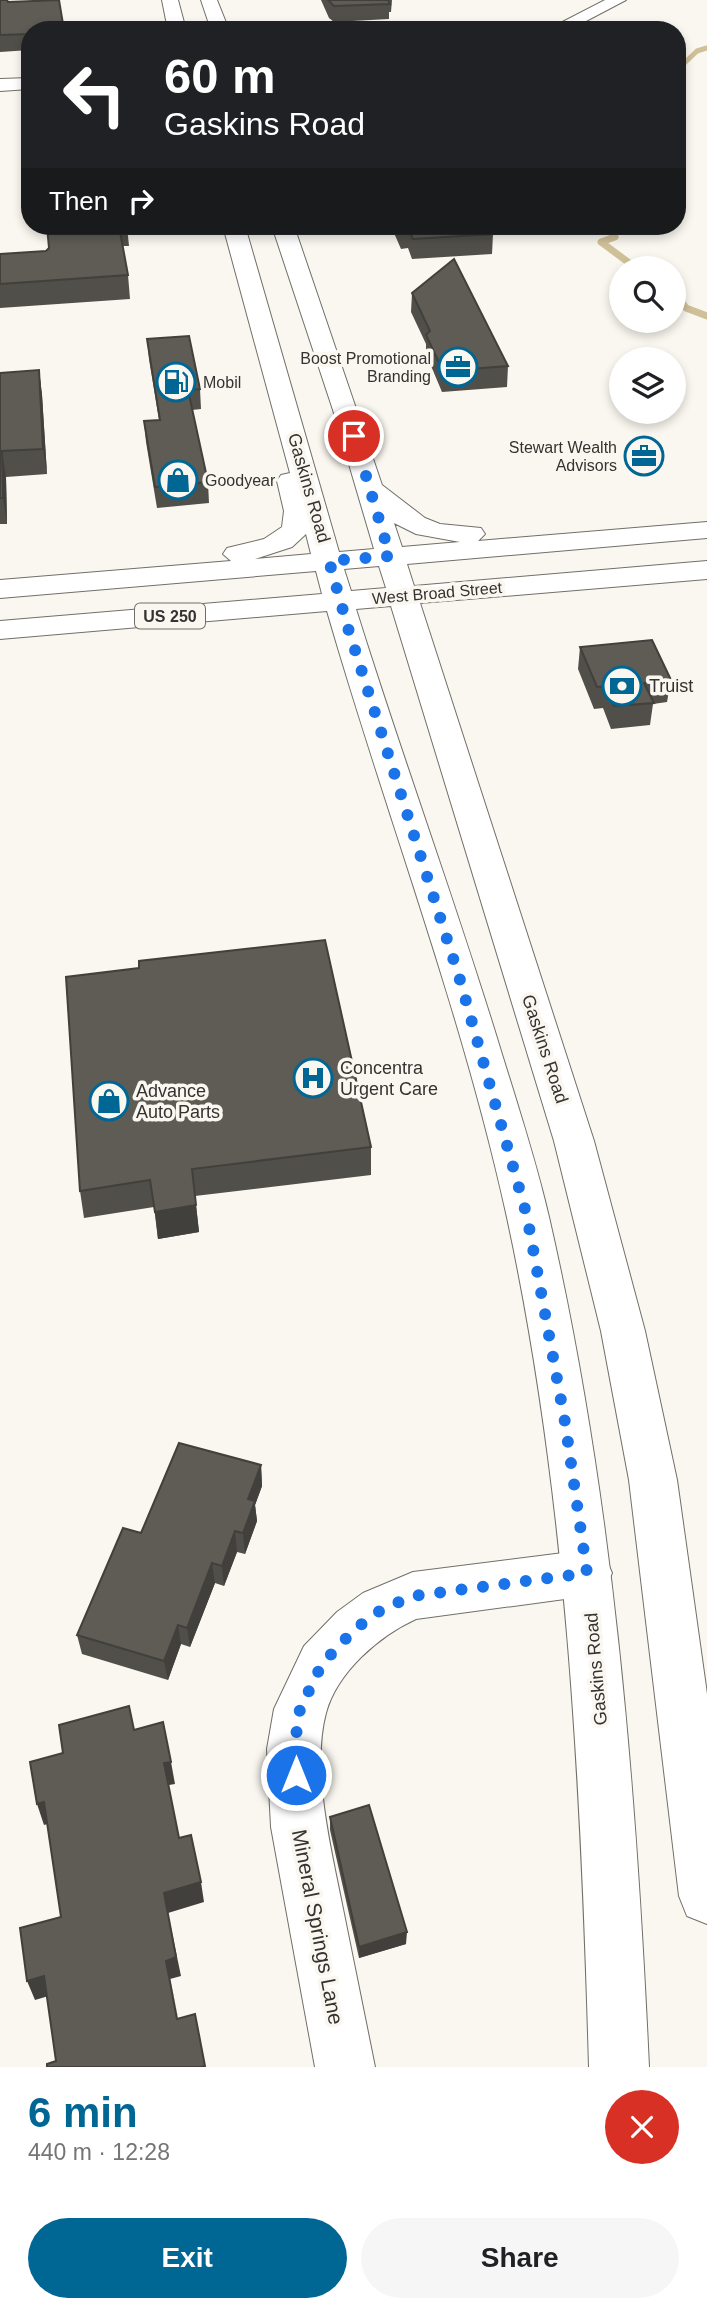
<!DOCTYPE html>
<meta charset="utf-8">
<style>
body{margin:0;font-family:Helvetica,sans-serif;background:#f6f6f6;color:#202124;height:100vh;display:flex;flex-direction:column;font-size:26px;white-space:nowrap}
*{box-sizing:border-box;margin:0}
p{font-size:23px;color:#757577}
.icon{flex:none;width:38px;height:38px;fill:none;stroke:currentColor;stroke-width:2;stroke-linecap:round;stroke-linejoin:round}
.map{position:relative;height:2067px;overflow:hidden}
.sheet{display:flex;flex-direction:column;background:#fff;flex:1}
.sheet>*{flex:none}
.top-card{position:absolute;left:21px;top:21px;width:665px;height:214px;border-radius:28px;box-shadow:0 4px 10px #0003;background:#202124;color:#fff;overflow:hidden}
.controls{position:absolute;left:609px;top:256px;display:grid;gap:14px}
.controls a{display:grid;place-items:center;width:77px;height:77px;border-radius:50%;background:#fff;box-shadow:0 4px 10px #0003;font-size:35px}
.pin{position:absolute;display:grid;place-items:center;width:60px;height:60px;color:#fff;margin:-30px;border:4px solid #fff;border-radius:50%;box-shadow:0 2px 7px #0007}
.me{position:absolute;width:77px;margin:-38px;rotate:0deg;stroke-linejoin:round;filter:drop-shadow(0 0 5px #0008)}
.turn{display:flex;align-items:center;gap:24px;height:147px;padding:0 28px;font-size:32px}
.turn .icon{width:91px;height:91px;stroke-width:2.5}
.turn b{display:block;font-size:49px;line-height:60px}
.then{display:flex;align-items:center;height:66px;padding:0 28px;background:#0003;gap:14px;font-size:26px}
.round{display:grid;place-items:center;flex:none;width:74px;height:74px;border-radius:37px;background:#f6f6f6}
.headline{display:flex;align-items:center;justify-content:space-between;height:119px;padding:0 28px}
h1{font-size:42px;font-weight:800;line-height:52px;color:#006694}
.primary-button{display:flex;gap:14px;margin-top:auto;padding:14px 28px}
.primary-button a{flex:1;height:80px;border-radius:42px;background:#006694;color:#fff;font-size:28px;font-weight:800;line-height:80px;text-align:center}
.primary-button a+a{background:#f6f6f6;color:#202124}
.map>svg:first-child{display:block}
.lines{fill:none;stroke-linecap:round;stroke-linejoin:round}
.stream-far1{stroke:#d0c099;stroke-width:5}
.stream{stroke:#d0c099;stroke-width:7}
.minor-casing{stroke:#726f69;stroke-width:2}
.major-casing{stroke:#726f69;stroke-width:2}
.minor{fill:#fff;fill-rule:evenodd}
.major{fill:#fff;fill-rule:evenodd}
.wall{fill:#514f49}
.shaded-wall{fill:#42403c}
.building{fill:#5e5c55;stroke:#42403c;stroke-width:2}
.route{stroke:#1a73e8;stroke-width:12;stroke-dasharray:0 21.6}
.labels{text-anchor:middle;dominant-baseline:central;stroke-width:7;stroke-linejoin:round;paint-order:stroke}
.far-poi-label{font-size:16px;fill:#353331;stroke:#faf7f0;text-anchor:end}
.far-street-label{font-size:16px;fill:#353331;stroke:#faf7f0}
.shield{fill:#faf7f0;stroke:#706e6a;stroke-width:2}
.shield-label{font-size:16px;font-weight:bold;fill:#353331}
.street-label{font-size:18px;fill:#353331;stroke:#faf7f0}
.poi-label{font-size:18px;fill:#353331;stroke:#faf7f0;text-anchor:start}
.near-street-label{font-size:21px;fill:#353331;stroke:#faf7f0}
</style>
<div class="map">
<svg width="707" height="2067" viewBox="0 0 707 2067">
<rect width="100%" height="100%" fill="#faf7f0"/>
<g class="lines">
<path class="stream-far1" d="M677 70 697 51 707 48
M605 226 610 232"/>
<path class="stream" d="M609 230 615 237 601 242 636 268
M674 291 686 308 707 316"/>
<defs>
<path id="minor" d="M605 0H626L569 30H547Z
M587 1550 605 1557 612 1573 605 1589 587 1596 416 1619C379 1636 337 1672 326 1713 311 1769 331 1848 342 1904 353 1958 364 2013 375 2067H315L271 1827 267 1749 274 1709 304 1646 337 1612 363 1593 413 1572Z"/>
<path id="major" d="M162 0H178L186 30H168Z
M201 0H217L229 30H211Z
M30 78V89L0 91V79Z
M223 226H245L339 552 374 549 333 410 272 226H294L382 485 425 518 440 524 481 528 485 534 478 541 707 522V538L407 564 414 586 707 561V579L420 603 594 1141 645 1331 677 1480 707 1694V1924L687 1916 679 1896 629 1480 601 1331 554 1141 391 606 356 609C402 757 456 903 501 1051 518 1106 536 1161 549 1217 613 1496 636 1782 649 2067H589C581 1782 567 1493 506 1213 461 1009 385 812 327 611L0 639V621L322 594 316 571 0 598V580L231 561 223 554 227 548 264 539 282 527 284 511 277 481 281 475 290 473ZM394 523 416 534 460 542 402 547ZM306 534 311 554 255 559 292 547ZM379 566 386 588 351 591 344 569Z"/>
</defs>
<use href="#minor" class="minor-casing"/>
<use href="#major" class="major-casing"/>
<use href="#minor" class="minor"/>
<use href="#major" class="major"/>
</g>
<path class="wall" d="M0 0 8 2 30 30V50L0 52Z
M321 0H392L391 12H389V19L334 22 329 18Z
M47 226H127L129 246H122L128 275 130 299 0 308V254L46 251 49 248Z
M391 226H489L493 234 492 254 412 259 408 248 401 249Z
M412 293 508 366 507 387 442 392 426 354V344L411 312Z
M147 339 200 389 201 409 192 410 208 482 209 503 157 508 146 442 144 421 159 420 149 359Z
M39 370 42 395 47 474 6 477 7 524H0V373Z
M580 647 671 680 667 702 653 704 650 725 611 729 603 708 594 709 578 669Z
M66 977 371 1147V1175L195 1196 199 1232 158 1239 154 1207 84 1218 80 1191Z
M261 1465 262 1486 255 1505 257 1521 245 1554 237 1552 224 1586 215 1583 190 1647 181 1644 168 1680 82 1654 77 1635 141 1533Z
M330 1817 406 1944 359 1958 330 1830Z"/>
<path class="shaded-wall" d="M39 370 42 395 47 474 43 449Z
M2 451 6 477 7 524 3 498Z
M196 1205 199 1232 158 1239 155 1212Z
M261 1465 262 1486 255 1505 257 1521 245 1554 243 1533 248 1499Z
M235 1531 237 1552 224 1586 222 1566Z
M212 1563 215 1583 190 1647 187 1628Z
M178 1625 181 1644 168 1680 164 1661Z
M171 1762 175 1784 169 1785 164 1763Z
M44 1802 51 1823 44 1825 37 1804Z
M201 1882 204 1902 168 1913 181 1976 170 1979 182 2037 166 1961 164 1893Z
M407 1932 406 1944 359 1958V1947Z
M44 1976 52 1995 35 2000 27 1981Z"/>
<path class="building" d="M0 0H7L8 2 59 0 64 30H30V34L0 35Z
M328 0H388L390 4 334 6Z
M47 226H119L128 275 0 284V254L46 251 49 248Z
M400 226H489L493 234 413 239 408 228 401 229Z
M454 259 508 366 443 371 426 335 430 331 412 293Z
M189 336 200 389 188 390 208 482 155 487 144 421 160 420 147 339Z
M39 370 43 449 2 451 3 498H0V373Z
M652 640 671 680 644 683 654 703 614 706 606 686 597 687 580 647Z
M325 940 371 1147 192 1169 196 1205 155 1212 150 1180 80 1191 66 977 139 968V961Z
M179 1443 261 1465 248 1499 255 1501 243 1533 235 1531 222 1566 212 1563 187 1628 178 1625 164 1661 77 1635 123 1528 141 1533Z
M129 1706 134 1730 163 1722 171 1762 164 1763 179 1838 191 1835 201 1882 164 1893 176 1957 166 1961 177 2019 195 2014 205 2066 201 2067H47V2064L56 2061 44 1976 27 1981 20 1928 61 1917 44 1802 37 1804 30 1762 63 1753 59 1725Z
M369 1805 407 1932 359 1947 330 1817Z"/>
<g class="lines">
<path class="route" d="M296 1775 294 1749 300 1709 322 1664 355 1629 381 1610 413 1596 587 1573 565 1422 527 1216 460 980 348 628 329 561 390 556 354 436"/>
</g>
<defs>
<symbol id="office-ring" viewBox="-11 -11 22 22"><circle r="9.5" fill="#faf7f0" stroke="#006694" stroke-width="1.5"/><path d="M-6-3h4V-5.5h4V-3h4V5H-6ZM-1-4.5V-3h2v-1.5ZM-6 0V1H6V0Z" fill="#006694"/></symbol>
<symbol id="fuel-ring" viewBox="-11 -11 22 22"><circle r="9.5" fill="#faf7f0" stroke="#006694" stroke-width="1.5"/><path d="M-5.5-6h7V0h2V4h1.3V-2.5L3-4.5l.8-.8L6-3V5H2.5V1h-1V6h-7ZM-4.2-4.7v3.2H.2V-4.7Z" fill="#006694"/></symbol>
<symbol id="shop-ring" viewBox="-11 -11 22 22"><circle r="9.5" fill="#faf7f0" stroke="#006694" stroke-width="1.5"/><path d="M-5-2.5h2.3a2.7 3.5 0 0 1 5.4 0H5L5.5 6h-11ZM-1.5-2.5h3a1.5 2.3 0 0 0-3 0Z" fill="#006694"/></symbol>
<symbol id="bank-ring" viewBox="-11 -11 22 22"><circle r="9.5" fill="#faf7f0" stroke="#006694" stroke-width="1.5"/><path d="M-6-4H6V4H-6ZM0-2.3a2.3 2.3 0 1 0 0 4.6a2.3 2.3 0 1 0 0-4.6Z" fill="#006694"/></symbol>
<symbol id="hospital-ring" viewBox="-11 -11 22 22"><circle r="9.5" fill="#faf7f0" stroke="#006694" stroke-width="1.5"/><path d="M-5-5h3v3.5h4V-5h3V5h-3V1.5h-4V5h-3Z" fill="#006694"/></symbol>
</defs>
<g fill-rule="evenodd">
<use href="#office-ring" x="436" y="345" width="44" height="44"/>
<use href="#fuel-ring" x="154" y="360" width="44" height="44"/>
<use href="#office-ring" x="622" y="434" width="44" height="44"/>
<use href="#shop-ring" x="156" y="458" width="44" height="44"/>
<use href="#bank-ring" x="600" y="664" width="44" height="44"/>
<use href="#hospital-ring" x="291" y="1056" width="44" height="44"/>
<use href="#shop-ring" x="87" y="1079" width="44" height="44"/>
</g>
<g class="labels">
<g class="far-poi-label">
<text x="431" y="358">Boost Promotional<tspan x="431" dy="18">Branding</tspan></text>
<text x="203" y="382" text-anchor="start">Mobil</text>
<text x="617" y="447">Stewart Wealth<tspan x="617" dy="18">Advisors</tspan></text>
<text x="205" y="480" text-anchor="start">Goodyear</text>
</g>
<g class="far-street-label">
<text transform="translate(437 593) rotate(-5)">West Broad Street</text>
</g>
<rect class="shield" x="135" y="603.5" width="70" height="25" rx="5"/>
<g class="shield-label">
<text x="170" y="616">US 250</text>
</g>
<g class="street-label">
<text transform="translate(309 488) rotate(74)">Gaskins Road</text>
<text transform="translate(545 1049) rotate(72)">Gaskins Road</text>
<text transform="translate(596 1669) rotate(-95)">Gaskins Road</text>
</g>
<g class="poi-label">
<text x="649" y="686">Truist</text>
<text x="340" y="1068">Concentra<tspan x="340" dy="21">Urgent Care</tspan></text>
<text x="136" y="1091">Advance<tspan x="136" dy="21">Auto Parts</tspan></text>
</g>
<g class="near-street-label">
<text transform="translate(318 1927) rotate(79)">Mineral Springs Lane</text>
</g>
</g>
</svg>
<div class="controls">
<a><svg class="icon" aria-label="search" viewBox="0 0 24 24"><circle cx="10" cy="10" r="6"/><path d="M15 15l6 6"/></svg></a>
<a><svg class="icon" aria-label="layers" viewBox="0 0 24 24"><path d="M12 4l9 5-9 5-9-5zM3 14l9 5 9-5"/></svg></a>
</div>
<div class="pin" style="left:354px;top:436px;background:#d93025"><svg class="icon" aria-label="arrive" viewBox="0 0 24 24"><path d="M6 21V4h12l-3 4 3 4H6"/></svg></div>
<svg class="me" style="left:296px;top:1775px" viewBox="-20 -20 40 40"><circle r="17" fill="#1a73e8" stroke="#fff" stroke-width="3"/><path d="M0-11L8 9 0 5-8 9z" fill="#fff"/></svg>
<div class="top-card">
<div class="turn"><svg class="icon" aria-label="left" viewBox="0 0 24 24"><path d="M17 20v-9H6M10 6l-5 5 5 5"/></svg><div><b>60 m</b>Gaskins Road</div></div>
<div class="then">Then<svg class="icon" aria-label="right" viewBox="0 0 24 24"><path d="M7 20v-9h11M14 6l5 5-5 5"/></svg></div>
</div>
</div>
<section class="sheet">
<div class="headline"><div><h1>6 min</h1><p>440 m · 12:28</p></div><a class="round" style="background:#d93025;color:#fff"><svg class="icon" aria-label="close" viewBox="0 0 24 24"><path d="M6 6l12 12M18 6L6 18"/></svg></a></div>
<div class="primary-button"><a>Exit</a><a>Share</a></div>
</section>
